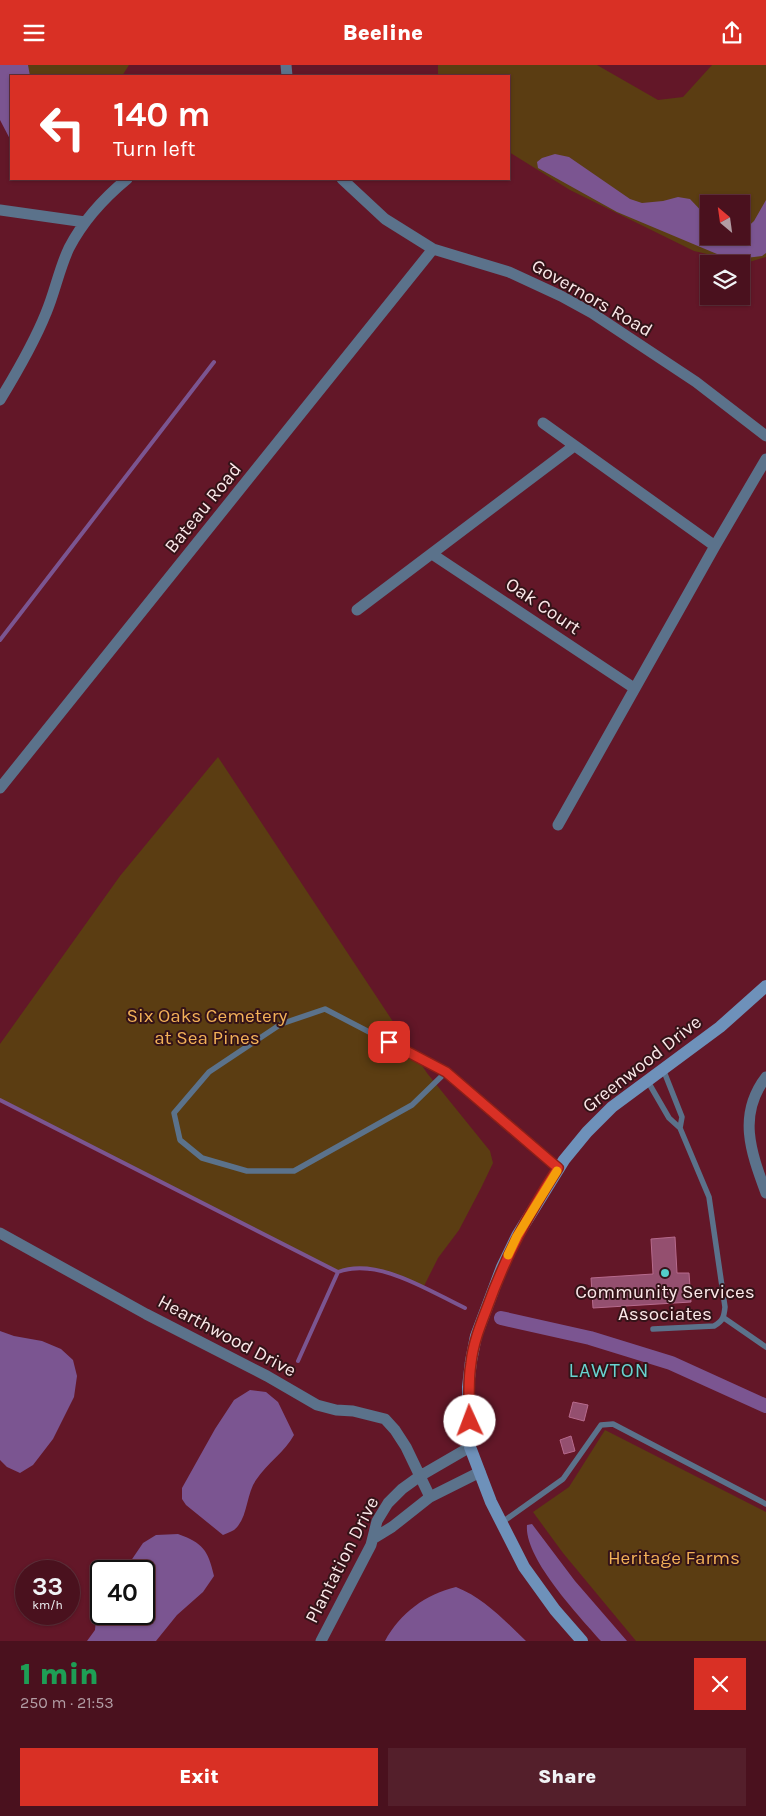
<!DOCTYPE html>
<meta charset="utf-8">
<style>
body{margin:0;font-family:Karla,sans-serif;background:#541f2b;color:#f1f3f6;height:100vh;display:flex;flex-direction:column;font-size:19px;white-space:nowrap}
*{box-sizing:border-box;margin:0}
p{font-size:16px;color:#b29da4}
.icon{flex:none;width:28px;height:28px;fill:none;stroke:currentColor;stroke-width:2;stroke-linecap:round;stroke-linejoin:round}
.map{position:relative;height:1576px;overflow:hidden}
.details{display:flex;flex-direction:column;background:#4a111e;flex:1}
.details>*{flex:none}
.banner{position:absolute;left:10px;top:10px;width:500px;height:105px;border-radius:0px;box-shadow:0 1px 4px #0004,0 0 0 1px #61313c;background:#d93025;color:#fff;overflow:hidden}
.needle{width:32px;rotate:331deg}
.buttons{position:absolute;left:700px;top:130px;display:grid;gap:10px}
.buttons a{display:grid;place-items:center;width:50px;height:50px;border-radius:0px;background:#4a111e;box-shadow:0 1px 4px #0004,0 0 0 1px #61313c;font-size:25px}
.speed{position:absolute;left:15px;top:1495px;display:flex;gap:10px;font-size:25px;font-weight:700;text-align:center}
.speed>*{display:grid;place-content:center;width:65px;height:65px;border-radius:50%;background:#4a111e;box-shadow:0 1px 4px #0004,0 0 0 1px #61313c;line-height:1}
.speed small{font-size:12px;font-weight:400}
.speed .limit{border:2px solid #111;border-radius:8px;background:#fff;color:#111}
.pin{position:absolute;display:grid;place-items:center;width:42px;height:42px;color:#fff;margin:-21px;border-radius:10px;box-shadow:0 2px 8px #0006}
.me{position:absolute;width:55px;margin:-28px;rotate:358deg;stroke-linejoin:round;filter:drop-shadow(0 0 4px #0008)}
.turn{display:flex;align-items:center;gap:18px;height:105px;padding:0 20px;font-size:22px}
.turn .icon{width:65px;height:65px;stroke-width:2.5}
.turn b{display:block;font-size:35px;line-height:42px}
.round{display:grid;place-items:center;flex:none;width:52px;height:52px;border-radius:0px;background:#541f2b}
.headline{display:flex;align-items:center;justify-content:space-between;height:85px;padding:0 20px}
h1{font-size:30px;font-weight:800;line-height:38px;color:#1e9e55}
.cta{display:flex;gap:10px;margin-top:auto;padding:10px 20px}
.cta a{flex:1;height:58px;border-radius:0px;background:#d93025;color:#fff;font-size:20px;font-weight:800;line-height:58px;text-align:center}
.cta a+a{background:#541f2b;color:#f1f3f6}
header{display:flex;justify-content:space-between;align-items:center;height:65px;padding:0 20px;background:#d93025;color:#fff;font-size:22px;font-weight:800}
.map>svg:first-child{display:block}
.green{fill:#5b3d12;fill-rule:evenodd}
.water{fill:#7b5591}
.lines{fill:none;stroke-linecap:round;stroke-linejoin:round}
.stream{stroke:#7b5591;stroke-width:4}
.canal{stroke:#7b5591;stroke-width:14}
.building{fill:#944f6f;stroke:#b76a8d}
.lane{stroke:#5b728b;stroke-width:5.5}
.street{stroke:#5b728b;stroke-width:11}
.secondary{stroke:#6e91ba;stroke-width:12}
.route-casing{stroke:#8d1f18;stroke-width:12}
.route{stroke:#d93025;stroke-width:9}
.slow{stroke:#f59e0b;stroke-width:9}
.poi-dot{fill:#53cdc9;stroke:#341318;stroke-width:2}
.labels{text-anchor:middle;dominant-baseline:central;stroke-width:4;stroke-linejoin:round;paint-order:stroke}
.street-label{font-size:19px;fill:#fbe8e9;stroke:#341318}
.park-label{font-size:19px;fill:#f3b158;stroke:#341318}
.poi-label{font-size:19px;fill:#fbe8e9;stroke:#341318}
.neighbourhood-label{font-size:20px;letter-spacing:1px;fill:#68d4d0;stroke:#341318}
</style>
<header><svg class="icon" aria-label="menu" viewBox="0 0 24 24"><path d="M4 6h16M4 12h16M4 18h16"/></svg>Beeline<svg class="icon" aria-label="share" viewBox="0 0 24 24"><path d="M12 15V3M7 8l5-5 5 5M5 13v7h14v-7"/></svg></header>
<div class="map">
<svg width="766" height="1576" viewBox="0 0 766 1576">
<rect width="100%" height="100%" fill="#631728"/>
<path class="green" d="M9 0H129L122 11H11Z
M438 0H597L658 35 683 32 712 0H766V192L746 198 694 186 570 125 509 87V11H438ZM709 139H741V171H709Z
M218 692 427 1008 490 1086 493 1098 481 1123 459 1165 438 1193 423 1223C399 1210 365 1197 338 1207L0 1035V979L120 811Z
M605 1365 766 1447V1576H636L563 1488 533 1447 569 1422Z"/>
<path class="water" d="M0 0H28L30 11H11V76L0 55Z
M555 89 569 92 630 134 642 138 663 136 678 132 690 134 709 154V171H741V168L754 156 766 135V188L762 191 746 193 717 189 617 147 538 103 537 97 542 93Z
M0 1266 14 1271 42 1276 61 1284 73 1295 77 1311 74 1332 53 1374 33 1400 20 1408 7 1402 0 1395Z
M250 1325 266 1327 278 1337 294 1370C285 1387 267 1398 256 1415 246 1429 248 1454 234 1465 231 1467 227 1468 223 1470L186 1440 182 1434V1423L215 1364 234 1335Z
M532 1459 575 1516 627 1576H601C579 1551 524 1493 527 1460Z
M178 1469C203 1478 208 1485 214 1511L203 1527 177 1550 156 1576H87L95 1565 98 1533 101 1530V1549H144V1506H124L143 1478 156 1470Z
M456 1522C484 1533 504 1555 526 1576H385C400 1548 426 1529 456 1522Z"/>
<g class="lines">
<path class="stream" d="M0 575 214 297
M0 1035 338 1207C378 1192 429 1226 465 1243
M298 1296 338 1207"/>
<path class="canal" d="M501 1253 590 1273 671 1298 766 1341"/>
</g>
<path class="building" d="M675 1172 677 1208H689L691 1237 593 1243 591 1213 653 1209 651 1174Z
M573 1337 588 1340 584 1356 569 1352Z
M571 1371 575 1386 564 1389 560 1375Z"/>
<g class="lines">
<path class="lane" d="M663 1004 682 1052 680 1063
M446 1007 412 1040 294 1106H247L202 1093 180 1075 174 1048 209 1007 281 959 325 944 446 1007 558 1103
M647 1015 669 1053 680 1063 709 1132 725 1242C724 1252 723 1256 714 1261L653 1264
M724 1253 766 1282
M501 1458 563 1414 601 1360 613 1359 766 1439"/>
<path class="street" d="M286 0 287 11
M342 114 385 154 433 184 509 207 561 231 592 248 696 317 766 371
M0 145 85 157
M0 335C17 307 34 278 46 248 55 227 59 204 69 183 83 156 104 133 127 114
M543 358 715 481
M432 489 634 623
M357 545 574 381
M0 723 433 184
M558 760 715 481 766 394
M766 1012C737 1050 751 1087 766 1128
M0 1168 146 1249 267 1311 317 1340 336 1345 353 1346 385 1354 395 1365 406 1382 430 1432
M374 1473 392 1462 430 1432 480 1407
M321 1576 371 1480 377 1456 388 1438 402 1424 420 1411 470 1382"/>
<path class="secondary" d="M582 1576 555 1545 524 1502 491 1437 470 1382 468 1322 471 1296 476 1271 502 1202 517 1171 564 1095 587 1067 612 1042 720 962 766 921"/>
</g>
<g class="lines">
<defs>
<path id="route" d="M389 977 446 1007 558 1103C528 1150 506 1190 487 1243 480 1261 473 1279 471 1298 468 1317 469 1336 470 1356"/>
</defs>
<use href="#route" class="route-casing"/>
<use href="#route" class="route"/>
<path class="slow" d="M508 1190 517 1171 557 1106"/>
</g>
<circle class="poi-dot" cx="665" cy="1208" r="5"/>
<g class="labels">
<g class="street-label">
<text transform="translate(592 233) rotate(30)">Governors Road</text>
<text transform="translate(203 443) rotate(-51)">Bateau Road</text>
<text transform="translate(543 541) rotate(34)">Oak Court</text>
<text transform="translate(642 999) rotate(-38)">Greenwood Drive</text>
<text transform="translate(227 1271) rotate(28)">Hearthwood Drive</text>
<text transform="translate(342 1495) rotate(-63)">Plantation Drive</text>
</g>
<g class="park-label">
<text x="207" y="951">Six Oaks Cemetery<tspan x="207" dy="22">at Sea Pines</tspan></text>
<text x="674" y="1493">Heritage Farms</text>
</g>
<g class="poi-label">
<text x="665" y="1227">Community Services<tspan x="665" dy="22">Associates</tspan></text>
</g>
<g class="neighbourhood-label">
<text x="609" y="1305">LAWTON</text>
</g>
</g>
</svg>
<div class="buttons">
<a><svg class="needle" viewBox="-14 -14 28 28"><path d="M0-13l5 13h-10z" fill="#e53935"/><path d="M0 13l5-13h-10z" fill="#b29da4"/></svg></a>
<a><svg class="icon" aria-label="layers" viewBox="0 0 24 24"><path d="M12 4l9 5-9 5-9-5zM3 14l9 5 9-5"/></svg></a>
</div>
<div class="speed"><div>33<small>km/h</small></div><div class="limit">40</div></div>
<div class="pin" style="left:389px;top:977px;background:#d93025"><svg class="icon" aria-label="arrive" viewBox="0 0 24 24"><path d="M6 21V4h12l-3 4 3 4H6"/></svg></div>
<svg class="me" style="left:470px;top:1356px" viewBox="-20 -20 40 40"><circle r="19" fill="#fff"/><path d="M0-13L10 11 0 6-10 11z" fill="#d93025"/></svg>
<div class="banner">
<div class="turn"><svg class="icon" aria-label="left" viewBox="0 0 24 24"><path d="M17 20v-9H6M10 6l-5 5 5 5"/></svg><div><b>140 m</b>Turn left</div></div>
</div>
</div>
<section class="details">
<div class="headline"><div><h1>1 min</h1><p>250 m · 21:53</p></div><a class="round" style="background:#d93025;color:#fff"><svg class="icon" aria-label="close" viewBox="0 0 24 24"><path d="M6 6l12 12M18 6L6 18"/></svg></a></div>
<div class="cta"><a>Exit</a><a>Share</a></div>
</section>
